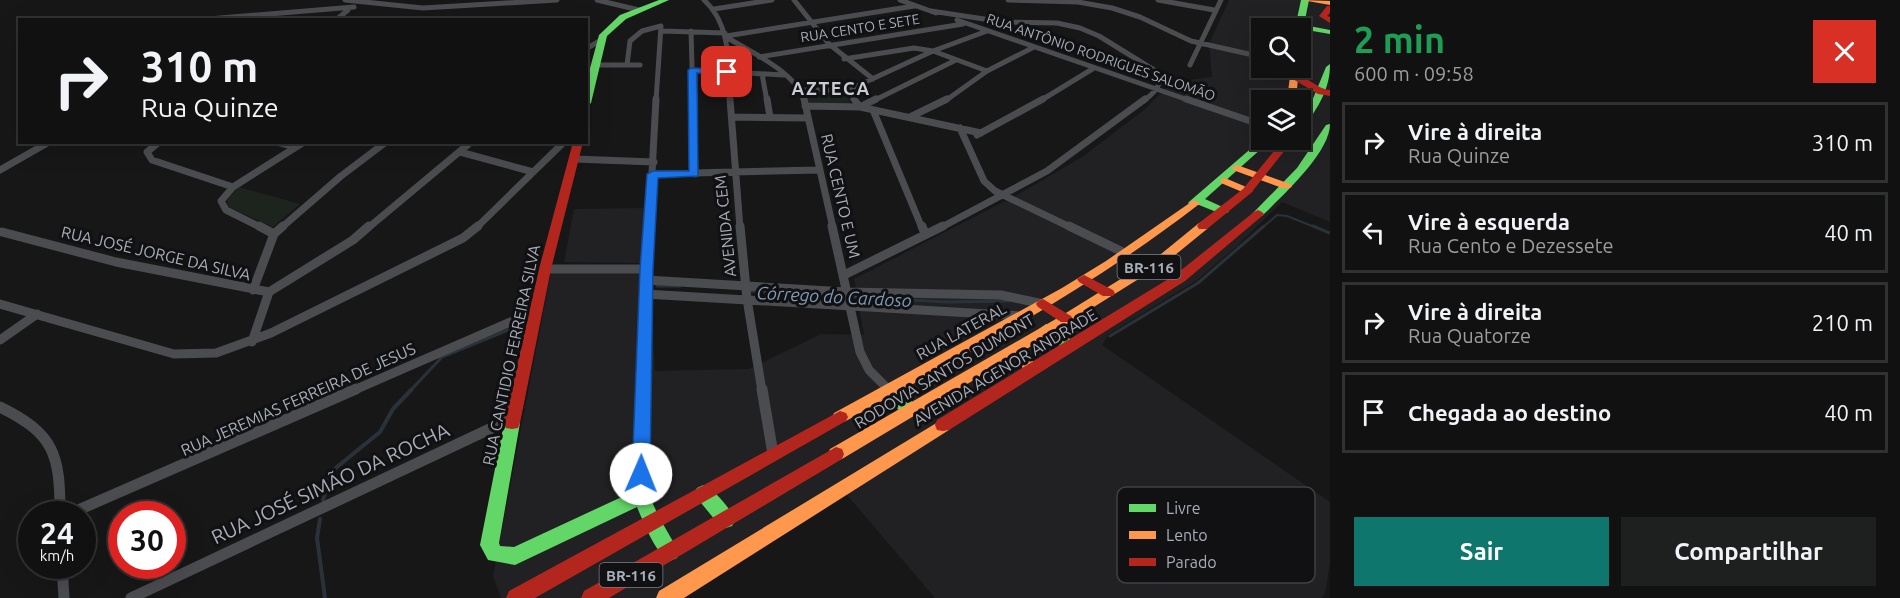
<!DOCTYPE html>
<html lang="pt">
<meta charset="utf-8">
<style>
body{margin:0;font-family:Ubuntu,sans-serif;background:#1e1f1f;color:#f1f3f6;height:100vh;display:flex;flex-direction:column;font-size:22px;white-space:nowrap}
*{box-sizing:border-box;margin:0}
p{font-size:20px;color:#9c9d9f}
.icon{flex:none;width:33px;height:33px;fill:none;stroke:currentColor;stroke-width:2;stroke-linecap:round;stroke-linejoin:round}
.map{position:relative;flex:1;overflow:hidden}
.drawer{display:flex;flex-direction:column;background:#111;width:570px}
.drawer>*{flex:none}
.banner{position:absolute;left:18px;top:18px;width:570px;height:126px;border-radius:0px;box-shadow:0 6px 24px #0002,0 0 0 2px #303131;background:#111;color:#f1f3f6;overflow:hidden}
.controls{position:absolute;left:1251px;top:18px;display:grid;gap:12px}
.controls a{display:grid;place-items:center;width:60px;height:60px;border-radius:0px;background:#111;box-shadow:0 6px 24px #0002,0 0 0 2px #303131;font-size:30px}
.speed{position:absolute;left:18px;top:501px;display:flex;gap:12px;font-size:30px;font-weight:700;text-align:center}
.speed>*{display:grid;place-content:center;width:78px;height:78px;border-radius:50%;background:#111;box-shadow:0 6px 24px #0002,0 0 0 2px #303131;line-height:1}
.speed small{font-size:15px;font-weight:400}
.speed .limit{border:9px solid #d22;background:#fff;color:#111}
.pin{position:absolute;display:grid;place-items:center;width:51px;height:51px;color:#fff;margin:-26px;border-radius:12px;box-shadow:0 3px 9px #0006}
.me{position:absolute;width:66px;margin:-33px;rotate:1deg;stroke-linejoin:round;filter:drop-shadow(0 0 4px #0008)}
.turn{display:flex;align-items:center;gap:21px;height:126px;padding:0 24px;font-size:27px}
.turn .icon{width:78px;height:78px;stroke-width:2.5}
.turn b{display:block;font-size:42px;line-height:51px}
.round{display:grid;place-items:center;flex:none;width:63px;height:63px;border-radius:0px;background:#1e1f1f}
.headline{display:flex;align-items:center;justify-content:space-between;height:102px;padding:0 24px}
h1{font-size:36px;font-weight:700;line-height:45px;color:#1e9e55}
.cta{display:flex;gap:12px;margin-top:auto;padding:12px 24px}
.cta a{flex:1;height:69px;border-radius:0px;background:#0f766e;color:#fff;font-size:24px;font-weight:700;line-height:69px;text-align:center}
.cta a+a{background:#1e1f1f;color:#f1f3f6}
ul{padding:0;list-style:none}
li{display:flex;align-items:center;gap:18px;height:81px;margin:0 12px 9px;padding:0 12px;border:3px solid #303131;border-radius:0px}
li div{flex:1}
li b{display:block;font-size:22px}
li em{font-style:normal}
main{display:flex;flex:1;min-height:0}
.map>svg:first-child{display:block}
.built{fill:#212123;fill-rule:evenodd}
.green{fill:#1d241e}
.lines{fill:none;stroke-linecap:round;stroke-linejoin:round}
.stream-far2{stroke:#2a3239;stroke-width:2}
.stream-far1{stroke:#2a3239;stroke-width:3}
.stream{stroke:#2a3239;stroke-width:4}
.street-far3{stroke:#4b4c50;stroke-width:5}
.street-far2{stroke:#4b4c50;stroke-width:7}
.street-far1{stroke:#4b4c50;stroke-width:9}
.street{stroke:#4b4c50;stroke-width:11}
.fast{fill:#63d668;fill-rule:evenodd}
.slow{fill:#ff974d;fill-rule:evenodd}
.jam{fill:#b3261e;fill-rule:evenodd}
.route{fill:#1a73e8;stroke:#114b97;stroke-width:1.5}
.labels{text-anchor:middle;dominant-baseline:central;stroke-width:6;stroke-linejoin:round;paint-order:stroke}
.far-street-label{font-size:14px;fill:#a8adb8;stroke:#111113}
.shield{fill:#111113;stroke:#7b7e86;stroke-width:1.5}
.shield-label{font-size:15px;font-weight:bold;fill:#a8adb8}
.street-label{font-size:16px;fill:#a8adb8;stroke:#111113}
.far-district-label{font-size:18px;font-weight:bold;letter-spacing:1.5px;fill:#c9ccd4;stroke:#111113}
.water-label{font-size:18px;font-style:italic;fill:#7f9bb3;stroke:#111113}
.near-street-label{font-size:20px;fill:#a8adb8;stroke:#111113}
.key{fill:#111113;stroke:#3e4045;stroke-width:1.5}
.key-label{font-size:16px;fill:#a8adb8}
</style>
<main>
<div class="map">
<svg width="1330" height="598" viewBox="0 0 1330 598">
<rect width="100%" height="100%" fill="#171717"/>
<path class="built" d="M1229 0H1330V222L1282 202 1237 246 1197 280 1109 334 1102 345 1330 502V563L1325 594 1321 598H935L846 494 677 598H501L493 576 551 271 649 272 655 371 749 369 821 334 864 335 854 279 1017 195 1082 157 1144 110 1172 82 1212 77 1209 44ZM1262 28H1300V68H1262ZM1262 100H1300V140H1262Z
M646 208 641 263 564 262 574 209Z"/>
<path class="green" d="M805 92H846L850 104H808Z
M239 187 300 204 273 227 228 207 227 200Z"/>
<g class="lines">
<path class="stream-far2" d="M1262 228 1277 215 1287 216 1317 228"/>
<path class="stream-far1" d="M1313 226 1330 233
M657 286H680
M749 291 947 302 1010 301
M1110 336 1198 283 1264 226
M410 391 442 357 508 330"/>
<path class="stream" d="M323 500 332 471 380 432 393 409 412 389
M320 519 317 538 325 598"/>
<path class="street-far3" d="M345 0 423 8 557 0
M597 0 639 10
M704 0C732 25 728 66 730 101
M794 0 829 44 873 79
M900 0 936 13
M1008 0 1078 2 1112 8 1140 17 1191 41 1262 57
M1158 0 1214 10
M714 9 772 0
M931 11 1004 22 1057 23 1080 28 1099 36 1159 73C1162 87 1154 92 1144 101
M196 20 354 7
M336 20 348 10
M957 20 1191 101
M662 31 725 33
M691 31 693 101
M726 36 914 6
M726 37C749 51 798 73 804 101
M586 49 601 40
M759 57 963 24
M844 59 914 48 933 51 987 71
M595 65H640
M627 65 630 41 642 31 661 26 656 101
M1190 65 1221 0
M692 70 784 75
M762 74 767 101
M802 90H848L933 51 987 31
M848 90 855 101
M873 101 956 60
M945 101 987 71 1034 47
M1040 101 1094 68"/>
<path class="street-far2" d="M693 99 695 174
M730 99 740 228
M767 99 770 117
M804 99 833 228
M854 99 860 107 876 99
M1186 99 1262 125
M805 106 860 107 981 133
M873 110 922 228
M733 117 808 118
M910 117 947 99
M960 128 984 181 995 191 1072 228
M977 135 1043 99
M159 142 147 152 152 160 233 187
M277 142 296 147
M460 152 533 172
M574 159 654 162
M0 170 49 142
M653 174 818 170
M262 228 226 210 221 201 233 187 304 142
M281 228 341 176 386 142
M368 228 471 142
M476 228 564 142
M649 228 656 99
M940 228 1047 171 1145 99"/>
<path class="street-far1" d="M259 226 274 234
M740 226 747 299 762 391
M832 226 860 352 869 370 889 390
M922 226 925 234
M1069 226 1127 254
M2 232 116 262 269 292 353 240 369 226
M545 269H646
M844 275 943 226
M646 280 846 292 1001 295 1043 304
M253 290 274 234 283 226
M645 294 1022 316
M0 304 174 354 216 353 271 333 463 238 478 226
M0 340 37 314
M252 342 269 292
M352 391 538 310
M643 391 649 226"/>
<path class="street" d="M762 389 773 454
M0 407C55 434 60 455 60 514
M641 496 643 389
M69 514 356 389
M62 566 64 598
M131 598 513 418"/>
<path class="fast" d="M659 0H669L626 19 607 36 591 103 586 106V83L599 35 620 15Z
M1301 0H1309L1304 25 1330 30V34L1295 28Z
M1330 64C1330 90 1318 107 1304 127L1300 128V117L1312 101 1326 67Z
M1330 124C1330 153 1282 196 1262 216H1254L1252 214 1254 212 1297 168 1326 125Z
M1262 139 1271 140 1205 199 1227 209 1229 211 1227 213H1219L1199 205H1190L1188 203 1190 201Z
M1046 324 1075 342 1077 346 1075 350H1065L1041 332 1039 329Z
M889 384C900 387 912 400 918 410L916 414C903 419 892 403 884 394L881 390 884 386Z
M512 417 518 418 520 423 499 543 500 546 514 547 641 488 647 491 659 517 679 552 677 558 670 561C656 555 643 521 637 507L515 565 488 560 480 545 504 423 506 418Z
M703 485C715 490 730 508 735 520L732 526 726 528 720 526 697 498 694 493 697 488Z"/>
<path class="slow" d="M1302 0 1330 1V5Z
M1291 68H1299L1296 100H1287Z
M1237 165 1290 184 1292 186 1290 188H1282L1233 170 1232 168Z
M1225 178 1251 189 1253 191 1247 194 1221 183V179Z
M1194 200 1200 203 1198 205C1088 290 967 354 846 421L840 423 834 421 832 417 834 413 1062 288 1106 261Z
M1203 222 1209 226 1207 229 1169 260 1025 350 1039 370 1037 374H1027L1014 356 842 459 836 461 830 459 828 454 830 449 1061 316 1161 254 1199 223Z
M943 419 949 420 951 425 949 430 684 598H656L659 591Z"/>
<path class="jam" d="M1327 6H1330V13L1327 16 1330 17V23L1319 16Z
M1291 74C1305 73 1316 89 1330 90V96L1318 94 1291 78Z
M1283 140H1293L1251 193 1207 229H1199L1197 226 1199 223 1243 189 1274 151 1257 152 1252 149 1253 147 1279 144Z
M573 142H583L551 269 520 423 518 428 512 429 506 428 504 423 539 269Z
M1258 210 1262 212 1264 214 1262 216 1185 281 949 430 943 431 937 430 935 425 937 420 1175 275 1254 212Z
M1084 275 1113 290 1115 293 1113 296H1103L1079 282 1077 279Z
M1043 299 1071 316 1073 319 1071 322H1061L1038 307 1036 304 1038 301Z
M840 411 846 413 848 417 846 421 535 598H506L509 591Z
M836 447 842 449 844 454 842 459 609 598H581L584 591Z"/>
</g>
<path class="route" d="M692 68 727 69 731 72 727 75 697 73 698 176 658 178 653 269 650 474 647 479 641 481 635 479 632 474 640 269 647 174 653 171H689L688 70Z"/>
<g class="labels">
<g class="far-street-label">
<text transform="translate(860 28) rotate(-9)">RUA CENTO E SETE</text>
<text transform="translate(1101 57) rotate(19)">RUA ANTÔNIO RODRIGUES SALOMÃO</text>
</g>
<g class="shield">
<rect x="1117.5" y="255" width="63" height="24" rx="4.5"/>
<rect x="599.5" y="563" width="63" height="24" rx="4.5"/>
</g>
<g class="shield-label">
<text x="1149" y="267">BR-116</text>
<text x="631" y="575">BR-116</text>
</g>
<g class="street-label">
<text transform="translate(841 196) rotate(77)">RUA CENTO E UM</text>
<text transform="translate(725 226) rotate(-96)">AVENIDA CEM</text>
<text transform="translate(156 253) rotate(13)">RUA JOSÉ JORGE DA SILVA</text>
<text transform="translate(961 331) rotate(-29)">RUA LATERAL</text>
<text transform="translate(511 355) rotate(-78)">RUA CANTIDIO FERREIRA SILVA</text>
<text transform="translate(1005 367) rotate(-31)">AVENIDA AGENOR ANDRADE</text>
<text transform="translate(944 371) rotate(-31)">RODOVIA SANTOS DUMONT</text>
<text transform="translate(298 399) rotate(-24)">RUA JEREMIAS FERREIRA DE JESUS</text>
</g>
<g class="far-district-label">
<text x="831" y="88">AZTECA</text>
</g>
<g class="water-label">
<text transform="translate(834 296) rotate(3)">Córrego do Cardoso</text>
</g>
<g class="near-street-label">
<text transform="translate(330 483) rotate(-25)">RUA JOSÉ SIMÃO DA ROCHA</text>
</g>
</g>
<rect x="1117" y="487" width="198" height="96" rx="9" class="key"/>
<rect x="1129" y="504" width="27" height="8" fill="#63d668"/>
<rect x="1129" y="531" width="27" height="8" fill="#ff974d"/>
<rect x="1129" y="558" width="27" height="8" fill="#b3261e"/>
<g class="key-label">
<text x="1166" y="514">Livre</text>
<text x="1166" y="541">Lento</text>
<text x="1166" y="568">Parado</text>
</g>
</svg>
<div class="controls">
<a><svg class="icon" aria-label="search" viewBox="0 0 24 24"><circle cx="10" cy="10" r="6"/><path d="M15 15l6 6"/></svg></a>
<a><svg class="icon" aria-label="layers" viewBox="0 0 24 24"><path d="M12 4l9 5-9 5-9-5zM3 14l9 5 9-5"/></svg></a>
</div>
<div class="speed"><div>24<small>km/h</small></div><div class="limit">30</div></div>
<div class="pin" style="left:727px;top:72px;background:#d93025"><svg class="icon" aria-label="arrive" viewBox="0 0 24 24"><path d="M6 21V4h12l-3 4 3 4H6"/></svg></div>
<svg class="me" style="left:641px;top:474px" viewBox="-20 -20 40 40"><circle r="19" fill="#fff"/><path d="M0-13L10 11 0 6-10 11z" fill="#1a73e8"/></svg>
<div class="banner">
<div class="turn"><svg class="icon" aria-label="right" viewBox="0 0 24 24"><path d="M7 20v-9h11M14 6l5 5-5 5"/></svg><div><b>310 m</b>Rua Quinze</div></div>
</div>
</div>
<section class="drawer">
<div class="headline"><div><h1>2 min</h1><p>600 m · 09:58</p></div><a class="round" style="background:#d93025;color:#fff"><svg class="icon" aria-label="close" viewBox="0 0 24 24"><path d="M6 6l12 12M18 6L6 18"/></svg></a></div>
<ul>
<li><svg class="icon" aria-label="right" viewBox="0 0 24 24"><path d="M7 20v-9h11M14 6l5 5-5 5"/></svg><div><b>Vire à direita</b><p>Rua Quinze</p></div><em>310 m</em></li>
<li><svg class="icon" aria-label="left" viewBox="0 0 24 24"><path d="M17 20v-9H6M10 6l-5 5 5 5"/></svg><div><b>Vire à esquerda</b><p>Rua Cento e Dezessete</p></div><em>40 m</em></li>
<li><svg class="icon" aria-label="right" viewBox="0 0 24 24"><path d="M7 20v-9h11M14 6l5 5-5 5"/></svg><div><b>Vire à direita</b><p>Rua Quatorze</p></div><em>210 m</em></li>
<li><svg class="icon" aria-label="arrive" viewBox="0 0 24 24"><path d="M6 21V4h12l-3 4 3 4H6"/></svg><div><b>Chegada ao destino</b></div><em>40 m</em></li>
</ul>
<div class="cta"><a>Sair</a><a>Compartilhar</a></div>
</section>
</main>
